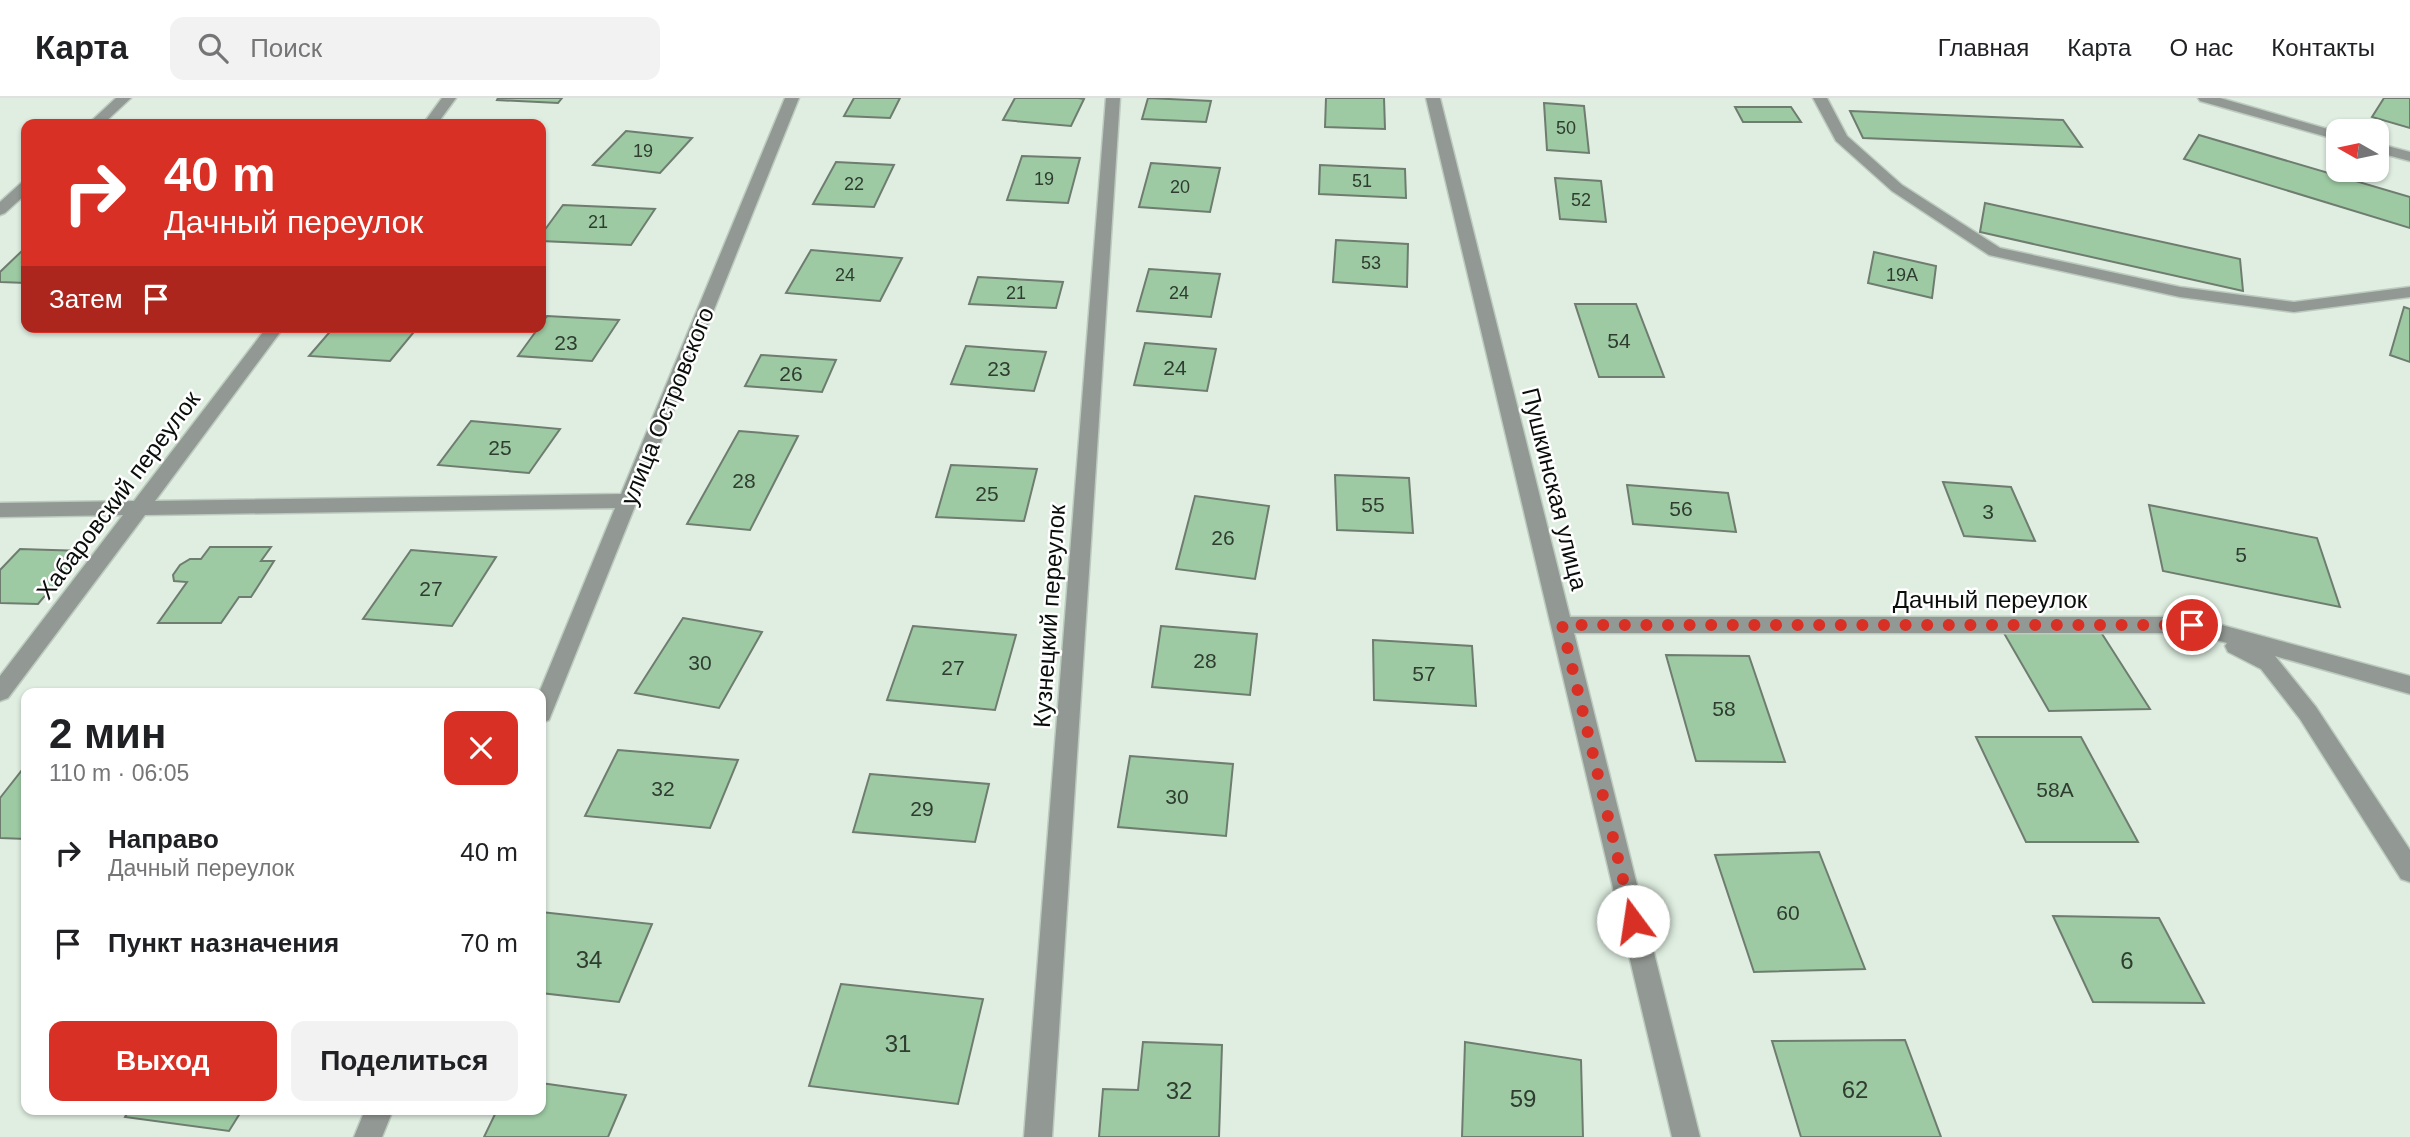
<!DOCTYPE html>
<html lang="ru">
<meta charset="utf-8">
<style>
body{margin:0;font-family:Arial,sans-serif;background:#f2f2f2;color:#202124;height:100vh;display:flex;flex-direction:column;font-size:26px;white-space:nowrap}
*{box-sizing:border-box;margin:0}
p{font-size:23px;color:#757577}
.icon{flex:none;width:38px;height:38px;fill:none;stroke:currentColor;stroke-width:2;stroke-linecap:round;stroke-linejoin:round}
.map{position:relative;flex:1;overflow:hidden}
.panel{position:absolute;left:21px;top:590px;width:525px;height:427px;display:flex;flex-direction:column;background:#fff;border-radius:14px;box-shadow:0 2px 5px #0004}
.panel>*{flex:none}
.hud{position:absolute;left:21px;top:21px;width:525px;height:214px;border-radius:14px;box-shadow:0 2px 5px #0004;background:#d93025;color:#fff;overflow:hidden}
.needle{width:46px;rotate:279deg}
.buttons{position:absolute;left:2326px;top:21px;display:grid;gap:14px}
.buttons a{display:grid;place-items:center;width:63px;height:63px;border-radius:14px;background:#fff;box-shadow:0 2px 5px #0004;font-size:35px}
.pin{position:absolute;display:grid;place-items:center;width:60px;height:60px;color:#fff;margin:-30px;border:4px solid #fff;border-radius:50%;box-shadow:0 2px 7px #0007}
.me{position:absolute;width:77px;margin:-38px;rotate:346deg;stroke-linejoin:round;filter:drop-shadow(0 0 5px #0008)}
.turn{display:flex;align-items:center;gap:24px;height:147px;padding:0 28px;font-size:32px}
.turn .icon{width:91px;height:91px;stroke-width:2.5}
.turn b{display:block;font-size:49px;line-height:60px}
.then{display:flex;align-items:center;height:66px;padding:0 28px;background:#0003;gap:14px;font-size:26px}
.round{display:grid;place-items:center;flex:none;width:74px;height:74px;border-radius:14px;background:#f2f2f2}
.overview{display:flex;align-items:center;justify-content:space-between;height:119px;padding:0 28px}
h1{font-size:42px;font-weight:600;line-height:52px}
.action{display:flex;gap:14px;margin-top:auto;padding:14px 28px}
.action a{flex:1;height:80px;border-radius:14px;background:#d93025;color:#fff;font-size:28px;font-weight:600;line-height:80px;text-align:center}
.action a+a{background:#f2f2f2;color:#202124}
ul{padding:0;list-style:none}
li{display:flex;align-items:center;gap:21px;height:91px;padding:0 28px}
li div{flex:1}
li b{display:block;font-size:26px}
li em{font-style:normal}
header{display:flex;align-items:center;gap:42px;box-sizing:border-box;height:98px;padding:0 35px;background:#fff;border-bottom:2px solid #e0e0e0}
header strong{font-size:33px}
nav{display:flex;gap:38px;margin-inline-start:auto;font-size:24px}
.search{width:490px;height:63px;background:#f2f2f2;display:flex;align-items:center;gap:18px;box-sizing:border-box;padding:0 24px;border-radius:14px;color:#757577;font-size:26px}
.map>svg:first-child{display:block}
.building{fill:#9dcaa3;stroke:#6f7c70;stroke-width:2}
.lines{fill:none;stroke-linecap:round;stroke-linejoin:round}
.minor-casing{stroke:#bdcabf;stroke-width:3}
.minor{fill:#929893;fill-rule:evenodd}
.route{stroke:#d93025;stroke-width:12;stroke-dasharray:0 21.6}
.labels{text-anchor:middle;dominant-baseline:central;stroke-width:5;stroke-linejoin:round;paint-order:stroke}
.far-number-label{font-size:18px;fill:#2e3d30}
.number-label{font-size:21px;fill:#2e3d30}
.street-label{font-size:24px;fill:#090e0a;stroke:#fff}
.near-number-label{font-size:24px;fill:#2e3d30}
</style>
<header>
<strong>Карта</strong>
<div class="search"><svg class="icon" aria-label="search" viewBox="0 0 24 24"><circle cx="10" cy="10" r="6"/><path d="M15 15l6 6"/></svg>Поиск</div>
<nav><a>Главная</a><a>Карта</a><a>О нас</a><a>Контакты</a></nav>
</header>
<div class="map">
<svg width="2410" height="1039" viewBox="0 0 2410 1039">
<rect width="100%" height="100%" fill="#dfeee1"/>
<path class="building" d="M498 0H562L558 5 497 2Z
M854 0H900L890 20 844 18Z
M1015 0H1078L1084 1 1071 28 1003 22Z
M1148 0 1211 3 1206 24 1142 21Z
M1326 0H1384L1385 31 1325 29Z
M2384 0H2410V30L2372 19Z
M1544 5 1584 8 1589 55 1547 52Z
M1735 9H1791L1801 24H1743Z
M1850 13 2063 22 2082 49 1863 40Z
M626 33 692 40 660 75 593 67Z
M2199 37 2410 99V130L2184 61Z
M1022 58 1080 60 1068 105 1007 102Z
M836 64 894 67 874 109 813 106Z
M1151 65 1220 70 1210 114 1139 109Z
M1320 67 1405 71 1406 100 1319 96Z
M1555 80 1601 83 1606 124 1560 121Z
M1985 105 2240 161 2243 193 1980 134Z
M563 107 655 111 631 147 541 143V137Z
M1336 142 1408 146 1407 189 1333 184Z
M26 149V185L0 184V174Z
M811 152 902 160 880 203 786 195Z
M1874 154 1936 168 1932 200 1868 185Z
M1149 171 1220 176 1211 219 1137 213Z
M978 179 1063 184 1056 210 969 206Z
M1575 206H1636L1664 279H1599Z
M2404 209 2410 211V264L2390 257Z
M547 218 619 222 592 263 518 258Z
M334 229H418L390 263 309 258Z
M1145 245 1216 251 1207 293 1134 287Z
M966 248 1046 254 1034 293 951 286Z
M761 257 836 262 822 294 745 288Z
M471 323 560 331 529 375 438 367Z
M739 333 798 338 750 432 687 426Z
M951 367 1037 371 1024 423 936 419Z
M1335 377 1409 380 1413 435 1337 432Z
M1943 384 2011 389 2035 443 1964 438Z
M1627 387 1728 395 1736 434 1633 426Z
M1195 398 1269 408 1255 481 1176 471Z
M2149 407 2317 440 2340 509 2163 473Z
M210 449H271L261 463H274L251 499H239L221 525H158L187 484 174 483 173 477 180 467 190 461H201Z
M20 451 83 453 38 506 0 505V472Z
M411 452 496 459 452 528 363 521Z
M683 520 762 534 719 610 635 595Z
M913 528 1016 537 995 612 887 602Z
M1161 528 1257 536 1250 597 1152 589Z
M2097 528 2150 611 2049 613 2001 530Z
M1373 542 1472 548 1476 608 1374 602Z
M1666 557 1749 558 1785 664 1696 663Z
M1976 639H2081L2138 744H2026Z
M618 652 738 662 710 730 585 718Z
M1130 658 1233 666 1226 738 1118 729Z
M26 667V741L0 740V700Z
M870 676 989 686 975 744 853 734Z
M1819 754 1865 871 1754 874 1715 757Z
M541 814 652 826 619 904 541 895Z
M2053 818 2159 820 2204 905 2093 904Z
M841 886 983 901 958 1006 809 988Z
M1905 942 1941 1039H1801L1772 943Z
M1143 944 1222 947 1219 1039H1099L1103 991 1138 992Z
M1465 944 1581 962 1583 1039H1462Z
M541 985 626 997 608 1039H484L497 1012H541Z
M129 1012H242L229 1033 125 1019Z"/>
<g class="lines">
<defs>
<path id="minor" d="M116 0H131L103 26H88Z
M442 0H456L437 26H423Z
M785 0H799L549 622 541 625V595H539L615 410 145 417 8 600 0 603V578L123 417 0 419V405L134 403 267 229H284L155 403 621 396Z
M1106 0H1120L1052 1039H1024Z
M1426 0H1440L1570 519H2192L2410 578V596L2275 558 2316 609 2410 752V784L2401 781 2300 621 2261 571 2228 554 2225 548 2227 545 2192 535H1574L1700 1039H1672Z
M1813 0H1827L1847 38 1902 87 2000 150 2180 189 2294 204 2410 189V199L2294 214 2180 199 1989 157 1892 93 1836 43Z
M2198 0H2220L2338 34V42L2200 3Z
M2376 45 2410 54V63L2376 54Z
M26 84V96L5 115 0 117V104L21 85Z
M365 1012H393L382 1039H354Z"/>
</defs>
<use href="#minor" class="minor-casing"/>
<use href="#minor" class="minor"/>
</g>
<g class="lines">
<path class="route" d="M1633 823 1562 527H2192"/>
</g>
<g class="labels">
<g class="far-number-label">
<text x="1566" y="30">50</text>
<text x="643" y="53">19</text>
<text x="1044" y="81">19</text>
<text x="1362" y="83">51</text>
<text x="854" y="86">22</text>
<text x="1180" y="89">20</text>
<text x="1581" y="102">52</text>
<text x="598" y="124">21</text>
<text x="1371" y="165">53</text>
<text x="845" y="177">24</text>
<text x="1902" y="177">19А</text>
<text x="1016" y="195">21</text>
<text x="1179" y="195">24</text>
</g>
<g class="number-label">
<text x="1619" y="242">54</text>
<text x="566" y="244">23</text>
<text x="1175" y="269">24</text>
<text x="999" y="270">23</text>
<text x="791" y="275">26</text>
<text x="500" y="349">25</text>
<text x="744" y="382">28</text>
<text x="987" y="395">25</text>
<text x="1373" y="406">55</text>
<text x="1681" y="410">56</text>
<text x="1988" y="413">3</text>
<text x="1223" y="439">26</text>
<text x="2241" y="456">5</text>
<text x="431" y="490">27</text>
<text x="1205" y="562">28</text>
<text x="700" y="564">30</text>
<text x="953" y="569">27</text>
<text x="1424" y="575">57</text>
<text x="1724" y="610">58</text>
<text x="663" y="690">32</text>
<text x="2055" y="691">58А</text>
<text x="1177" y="698">30</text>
<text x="922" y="710">29</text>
<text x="1788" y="814">60</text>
</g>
<g class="street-label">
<text transform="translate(667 308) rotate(-68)">улица Островского</text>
<text transform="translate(1555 391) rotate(76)">Пушкинская улица</text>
<text transform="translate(118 397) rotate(-53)">Хабаровский переулок</text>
<text x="1990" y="501">Дачный переулок</text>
<text transform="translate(1049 518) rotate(-86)">Кузнецкий переулок</text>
</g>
<g class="near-number-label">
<text x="589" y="861">34</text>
<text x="2127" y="862">6</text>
<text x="898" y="945">31</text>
<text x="1855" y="991">62</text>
<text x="1179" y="992">32</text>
<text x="1523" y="1000">59</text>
</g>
</g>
</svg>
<div class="buttons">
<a><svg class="needle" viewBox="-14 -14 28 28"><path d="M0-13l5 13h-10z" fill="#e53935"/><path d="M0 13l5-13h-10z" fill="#757577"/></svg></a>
</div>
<div class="pin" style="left:2192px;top:527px;background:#d93025"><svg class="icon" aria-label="arrive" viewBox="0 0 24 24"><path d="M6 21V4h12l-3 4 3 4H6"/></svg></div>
<svg class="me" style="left:1633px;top:823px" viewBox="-20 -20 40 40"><circle r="19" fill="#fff"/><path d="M0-13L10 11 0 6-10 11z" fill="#d93025"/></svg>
<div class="hud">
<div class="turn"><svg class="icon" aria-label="right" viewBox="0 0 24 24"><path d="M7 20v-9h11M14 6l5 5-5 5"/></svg><div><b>40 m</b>Дачный переулок</div></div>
<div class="then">Затем<svg class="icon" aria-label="arrive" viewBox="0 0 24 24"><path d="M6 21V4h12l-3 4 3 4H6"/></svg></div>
</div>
<section class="panel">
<div class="overview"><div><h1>2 мин</h1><p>110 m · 06:05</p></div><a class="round" style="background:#d93025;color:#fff"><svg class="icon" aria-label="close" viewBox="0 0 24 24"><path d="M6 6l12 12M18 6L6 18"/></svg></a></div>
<ul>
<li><svg class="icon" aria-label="right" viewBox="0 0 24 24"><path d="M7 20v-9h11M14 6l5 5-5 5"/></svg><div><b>Направо</b><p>Дачный переулок</p></div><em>40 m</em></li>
<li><svg class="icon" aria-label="arrive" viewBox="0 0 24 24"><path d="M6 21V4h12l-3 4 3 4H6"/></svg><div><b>Пункт назначения</b></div><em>70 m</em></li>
</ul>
<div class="action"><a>Выход</a><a>Поделиться</a></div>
</section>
</div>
